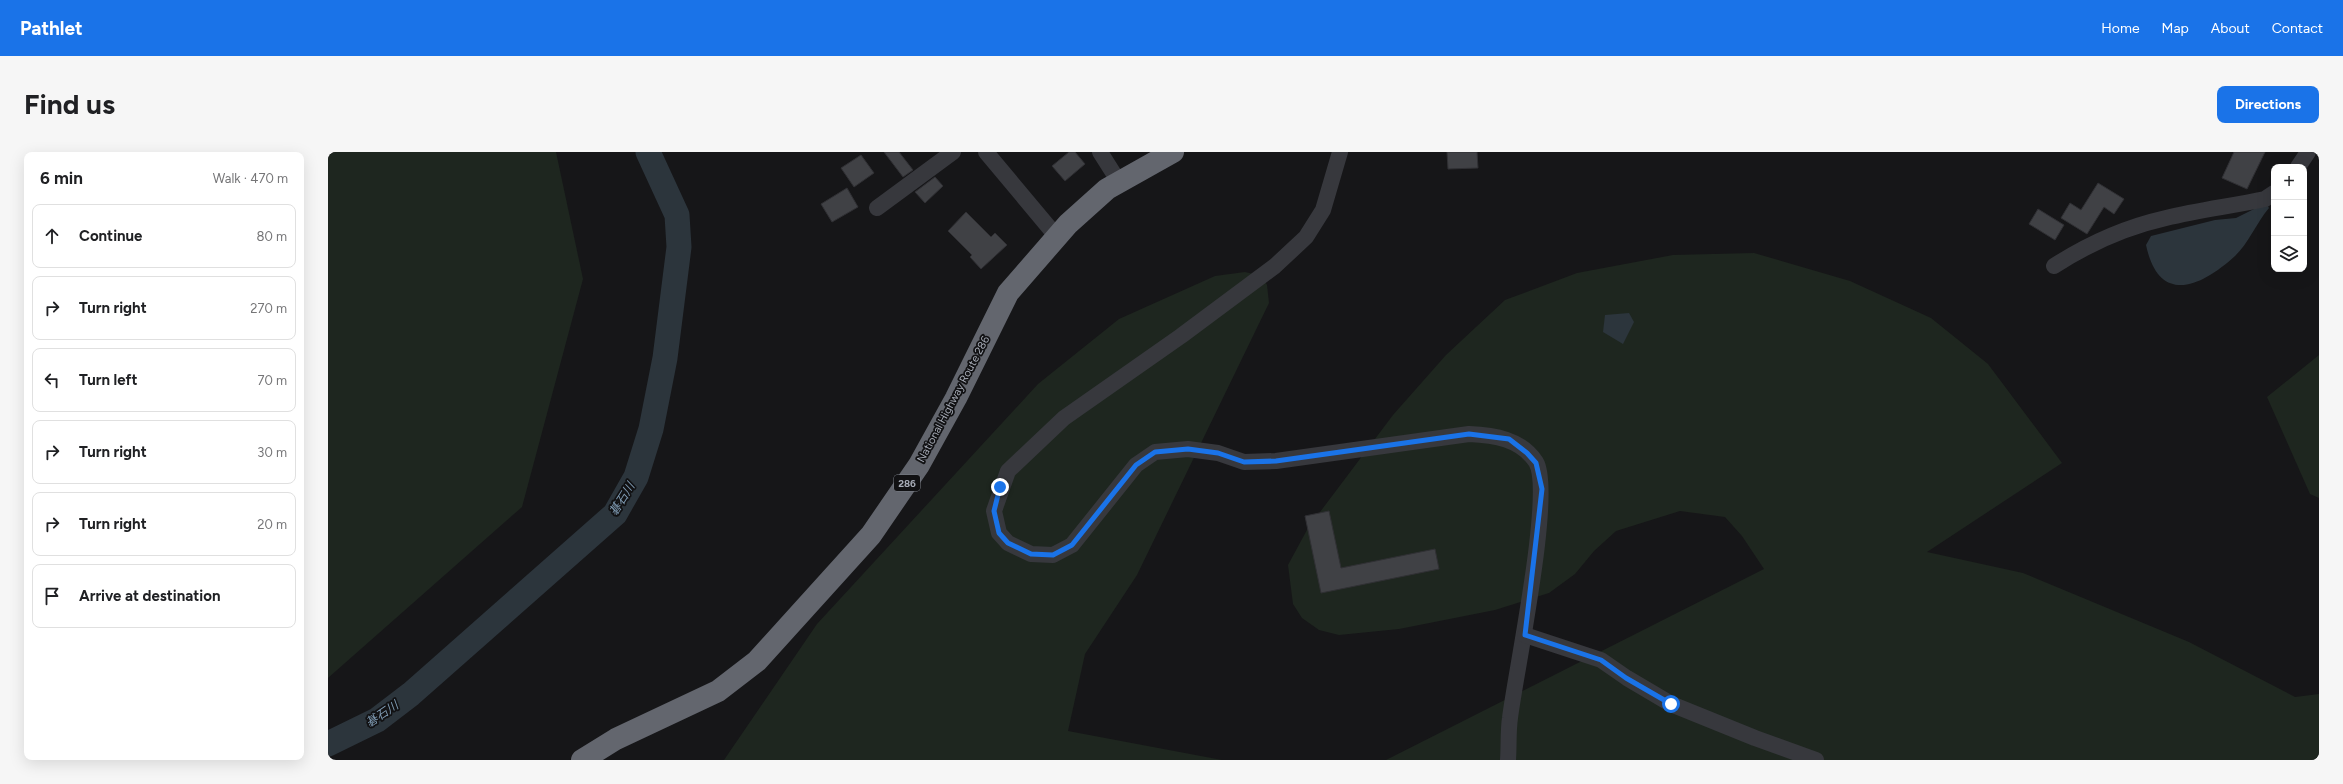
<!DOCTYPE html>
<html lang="en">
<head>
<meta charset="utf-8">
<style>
	body { margin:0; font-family:Figtree,"Noto Sans JP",sans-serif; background:#f6f6f6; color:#202124 }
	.controls { position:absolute; right:12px; top:12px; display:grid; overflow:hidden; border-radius:8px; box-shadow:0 4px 16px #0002 }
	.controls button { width:36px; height:36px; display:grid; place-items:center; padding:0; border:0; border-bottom:1px solid #e0e0e0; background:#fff; color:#202124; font:20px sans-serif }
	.stop { position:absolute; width:12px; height:12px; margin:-9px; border:3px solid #1a73e8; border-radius:50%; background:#fff }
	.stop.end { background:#1a73e8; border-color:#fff; box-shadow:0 1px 4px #0008 }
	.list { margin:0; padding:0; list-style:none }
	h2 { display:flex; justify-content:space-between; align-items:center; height:52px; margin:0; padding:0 16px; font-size:17px }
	h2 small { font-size:13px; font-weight:400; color:#757577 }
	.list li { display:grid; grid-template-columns:26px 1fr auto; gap:12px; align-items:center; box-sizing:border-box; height:64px; margin:0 8px 8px; padding:0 8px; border:1px solid #e0e0e0; border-radius:8px }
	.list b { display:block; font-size:15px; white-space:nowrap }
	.list em { font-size:13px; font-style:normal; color:#757577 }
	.icon { flex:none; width:22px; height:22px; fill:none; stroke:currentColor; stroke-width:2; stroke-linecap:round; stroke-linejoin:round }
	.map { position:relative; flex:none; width:1991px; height:608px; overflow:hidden; border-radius:8px }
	header { display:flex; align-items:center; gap:24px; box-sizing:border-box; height:56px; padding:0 20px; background:#1a73e8; color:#fff }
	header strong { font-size:19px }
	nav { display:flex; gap:22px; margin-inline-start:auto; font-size:14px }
	.intro { display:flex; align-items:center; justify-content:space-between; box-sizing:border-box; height:96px; padding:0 24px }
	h1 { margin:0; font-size:28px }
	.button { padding:10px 18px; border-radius:8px; background:#1a73e8; color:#fff; font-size:14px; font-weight:700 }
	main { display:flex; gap:24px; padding:0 24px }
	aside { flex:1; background:#fff; border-radius:8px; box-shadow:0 4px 16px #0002 }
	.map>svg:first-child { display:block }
	.green { fill:#1e261f }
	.water { fill:#2c353c }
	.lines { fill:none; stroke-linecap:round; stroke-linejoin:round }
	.river { stroke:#2c353c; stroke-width:25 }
	.building { fill:#404145; stroke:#303034 }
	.minor { stroke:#37383d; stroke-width:16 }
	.highway { stroke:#63666e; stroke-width:22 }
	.route { stroke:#1a73e8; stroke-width:5 }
	.labels { text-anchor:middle; stroke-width:3.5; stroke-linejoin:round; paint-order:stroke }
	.shield { fill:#111113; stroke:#7b7e86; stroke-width:1 }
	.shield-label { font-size:10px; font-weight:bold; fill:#a8adb8 }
	.street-label { font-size:11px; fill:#a8adb8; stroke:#111113 }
	.water-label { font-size:12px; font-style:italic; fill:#7f9bb3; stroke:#111113 }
</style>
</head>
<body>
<header>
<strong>Pathlet</strong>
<nav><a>Home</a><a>Map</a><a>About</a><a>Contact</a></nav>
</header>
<div class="intro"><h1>Find us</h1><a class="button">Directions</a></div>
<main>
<aside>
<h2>6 min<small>Walk · 470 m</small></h2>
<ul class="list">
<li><svg class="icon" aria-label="ahead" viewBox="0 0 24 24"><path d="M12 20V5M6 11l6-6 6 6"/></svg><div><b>Continue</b></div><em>80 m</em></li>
<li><svg class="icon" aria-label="right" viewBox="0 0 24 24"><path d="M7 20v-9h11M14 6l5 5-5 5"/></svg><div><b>Turn right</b></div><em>270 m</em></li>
<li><svg class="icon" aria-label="left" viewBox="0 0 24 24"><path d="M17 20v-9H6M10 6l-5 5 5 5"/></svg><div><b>Turn left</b></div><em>70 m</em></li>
<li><svg class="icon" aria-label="right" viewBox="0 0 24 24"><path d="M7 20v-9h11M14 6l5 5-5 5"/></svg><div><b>Turn right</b></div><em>30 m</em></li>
<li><svg class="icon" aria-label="right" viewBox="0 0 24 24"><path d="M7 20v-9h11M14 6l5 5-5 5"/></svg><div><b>Turn right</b></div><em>20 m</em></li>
<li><svg class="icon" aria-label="arrive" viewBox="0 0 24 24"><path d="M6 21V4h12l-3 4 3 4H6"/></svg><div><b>Arrive at destination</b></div></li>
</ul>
</aside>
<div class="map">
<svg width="1991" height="608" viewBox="0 0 1991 608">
	<rect width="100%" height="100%" fill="#161618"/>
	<g class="green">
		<polygon points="0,0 228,0 255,127 194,355 0,526"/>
		<polygon points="1426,101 1522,129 1603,166 1660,212 1734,311 1599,400 1695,421 1861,490 1967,545 1991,542 1991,608 1058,608 1436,417 1414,384 1397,365 1352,359 1288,379 1266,399 1247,422 1221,441 1167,458 1071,477 1011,483 991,478 974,466 965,452 960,413 980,376 1065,263 1118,203 1177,148 1249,121 1345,103"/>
		<polygon points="917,120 934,124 939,133 941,151 809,423 757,502 740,579 894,608 396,608 489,472 710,232 791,167 887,124"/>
		<polygon points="1991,203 1991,346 1982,342 1939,245"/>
	</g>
	<g class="water">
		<path d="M1938,51L1941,56C1929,70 1920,92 1907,104C1873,135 1831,154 1818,93L1823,84L1887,68L1908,66Z"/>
		<polygon points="1301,161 1306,170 1295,192 1275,180 1277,163"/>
	</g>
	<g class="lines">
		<polyline class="river" points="0,592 49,568 83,542 287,362 308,325 323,277 337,206 351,95 349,63 320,0"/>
	</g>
	<g class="building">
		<polygon points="556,0 571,0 585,18 575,25"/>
		<polygon points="741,0 747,0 757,12 737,29 724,14"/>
		<polygon points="1119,0 1149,0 1150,16 1120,17"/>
		<polygon points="1906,0 1937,0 1919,37 1894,26"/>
		<polygon points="533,3 546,21 526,35 513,16"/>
		<polygon points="607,25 615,34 597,51 587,40"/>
		<polygon points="1770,31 1796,47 1786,62 1776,55 1759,82 1733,66 1742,51 1753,58"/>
		<polygon points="519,36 530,55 504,70 493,52"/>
		<polygon points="1710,57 1736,73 1727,88 1701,72"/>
		<polygon points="638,60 663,85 667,81 679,93 653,117 642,105 644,103 620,79"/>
		<polygon points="1001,359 1013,416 1107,397 1111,417 993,441 977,364"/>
	</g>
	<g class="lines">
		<g class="minor">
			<polyline points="658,0 729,85"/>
			<polyline points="772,0 791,30"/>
			<path d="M1012,0L995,58L978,85L947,114L853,184L736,266L680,319L666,359L671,381L680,391L703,402L725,403L744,393L808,313L827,300L860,297L890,301L916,310L948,309L1141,282C1166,283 1193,287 1208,310C1226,340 1187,523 1182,566C1180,579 1181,594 1180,608"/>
			<polyline points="1970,15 1980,0"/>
			<polyline points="549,56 625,0"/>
			<path d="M1726,114C1760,92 1798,75 1838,66C1871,58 1904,54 1937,47L1946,41"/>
			<polyline points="1197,483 1273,508 1299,526 1343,552 1427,586 1488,608"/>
		</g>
		<polyline class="highway" points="254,608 288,587 390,539 429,509 543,383 591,313 628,246 680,141 740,72 779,37 845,0"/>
	</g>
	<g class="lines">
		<polyline class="route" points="672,335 666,359 671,381 680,391 703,402 725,403 744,393 808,313 827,300 860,297 890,301 916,310 948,309 1141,282 1181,287 1199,301 1208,311 1214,337 1197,483 1273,508 1298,526 1343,552"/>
	</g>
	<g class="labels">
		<rect class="shield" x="566" y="323" width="26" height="16" rx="3"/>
		<g class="shield-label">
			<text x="579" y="335">286</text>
		</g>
		<g class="street-label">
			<text transform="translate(625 247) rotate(-62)" y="4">National Highway Route 286</text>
		</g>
		<g class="water-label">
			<text transform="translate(294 347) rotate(-58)" y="4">碁石川</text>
			<text transform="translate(54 562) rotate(-34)" y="4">碁石川</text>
		</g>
	</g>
</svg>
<div class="controls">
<button>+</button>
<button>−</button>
<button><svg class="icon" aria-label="layers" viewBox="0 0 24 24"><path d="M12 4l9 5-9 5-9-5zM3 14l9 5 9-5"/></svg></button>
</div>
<div class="stop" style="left:1343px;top:552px"></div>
<div class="stop end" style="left:672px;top:335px"></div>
</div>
</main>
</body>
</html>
